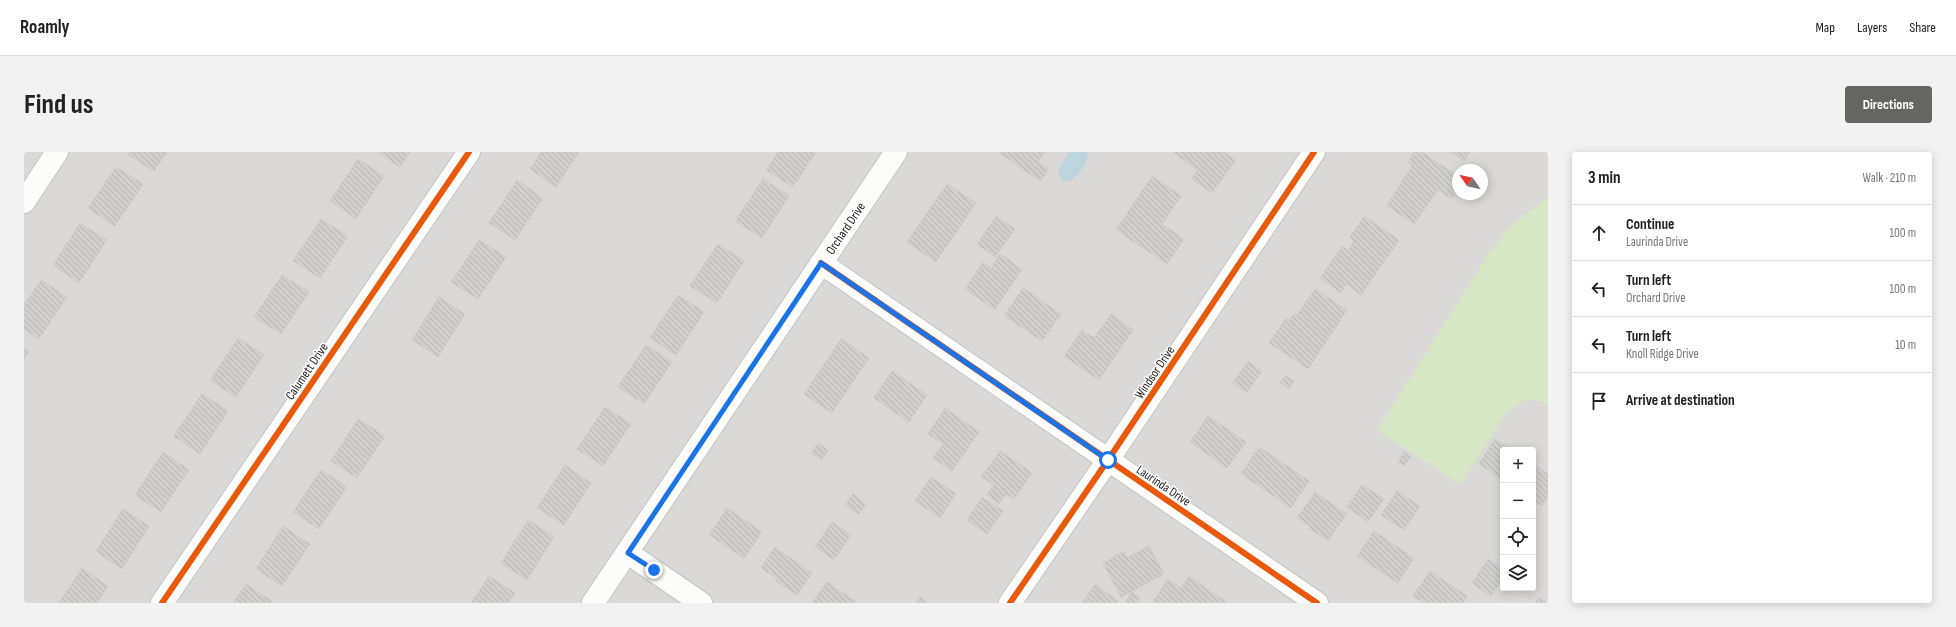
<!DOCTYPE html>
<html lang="en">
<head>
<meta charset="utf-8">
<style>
	body { margin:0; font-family:"Sofia Sans Condensed",sans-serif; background:#f2f2f2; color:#222 }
	.controls { position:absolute; right:12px; bottom:12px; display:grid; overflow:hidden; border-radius:4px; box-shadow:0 2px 10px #0003 }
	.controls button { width:36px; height:36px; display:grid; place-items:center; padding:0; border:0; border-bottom:1px solid #e0e0e0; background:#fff; color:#222; font:20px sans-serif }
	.compass { position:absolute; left:1428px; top:12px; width:36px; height:36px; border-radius:50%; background:#fff; box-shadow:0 2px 10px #0003; rotate:304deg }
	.stop { position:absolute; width:12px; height:12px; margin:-9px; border:3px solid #1a73e8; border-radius:50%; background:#fff }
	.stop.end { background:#1a73e8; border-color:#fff; box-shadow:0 1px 4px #0008 }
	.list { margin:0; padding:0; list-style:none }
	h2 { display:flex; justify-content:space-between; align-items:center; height:52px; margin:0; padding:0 16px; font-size:17px }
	h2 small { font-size:13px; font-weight:400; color:#767676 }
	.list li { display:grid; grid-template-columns:26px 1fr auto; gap:12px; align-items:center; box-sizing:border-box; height:56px; padding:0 16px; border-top:1px solid #e0e0e0 }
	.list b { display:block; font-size:15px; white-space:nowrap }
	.list p { margin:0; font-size:13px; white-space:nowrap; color:#767676 }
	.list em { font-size:13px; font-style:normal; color:#767676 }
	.icon { flex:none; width:22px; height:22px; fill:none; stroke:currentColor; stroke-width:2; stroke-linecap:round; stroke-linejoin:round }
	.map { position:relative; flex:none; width:1524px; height:451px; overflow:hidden; border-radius:4px }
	header { display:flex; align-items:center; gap:24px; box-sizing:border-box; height:56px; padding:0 20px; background:#fff; border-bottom:1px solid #e0e0e0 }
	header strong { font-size:19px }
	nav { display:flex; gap:22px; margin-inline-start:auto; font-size:14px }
	.intro { display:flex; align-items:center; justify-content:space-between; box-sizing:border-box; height:96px; padding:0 24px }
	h1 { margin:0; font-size:28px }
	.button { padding:10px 18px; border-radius:4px; background:#656563; color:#fff; font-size:14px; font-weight:700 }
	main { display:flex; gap:24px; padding:0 24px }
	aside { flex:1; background:#fff; border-radius:4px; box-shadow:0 2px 10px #0003 }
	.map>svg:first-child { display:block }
	.residential { fill:#dbd9d7; fill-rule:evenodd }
	.religious { fill:#dad9d7 }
	.grass { fill:#d6e7c6 }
	.water { fill:#bbd4dd }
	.building { fill:url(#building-back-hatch); stroke:#cfccc8 }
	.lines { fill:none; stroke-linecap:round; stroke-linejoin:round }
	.minor-casing { stroke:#c4c4c2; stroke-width:24 }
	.minor { stroke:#fcfcfb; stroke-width:22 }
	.cycleway-casing { stroke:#fff; stroke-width:8 }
	.cycleway { stroke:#e8590c; stroke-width:6 }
	.route { stroke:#1a73e8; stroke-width:5 }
	.labels { text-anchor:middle; stroke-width:3; stroke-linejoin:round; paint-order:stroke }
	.street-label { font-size:13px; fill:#1d1d1d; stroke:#fff }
</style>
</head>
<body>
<header>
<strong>Roamly</strong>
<nav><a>Map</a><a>Layers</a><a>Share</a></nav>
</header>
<div class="intro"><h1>Find us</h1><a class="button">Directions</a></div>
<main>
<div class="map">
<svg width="1524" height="451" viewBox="0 0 1524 451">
	<defs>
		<pattern id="building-back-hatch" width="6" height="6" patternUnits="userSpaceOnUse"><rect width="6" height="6" fill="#d2d0cd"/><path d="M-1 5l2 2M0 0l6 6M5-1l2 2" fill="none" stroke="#b4b2b0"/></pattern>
	</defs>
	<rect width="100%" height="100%" fill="#eceae6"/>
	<path class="residential" d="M0,0H1524V451H0ZM1434,18H1458V42H1434ZM1479,298H1509V436H1479Z"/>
	<polygon class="religious" points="1524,48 1524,394 1509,384 1509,298 1479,298 1479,365 1349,279 1462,108 1504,59"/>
	<polygon class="grass" points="1524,44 1524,254 1517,249 1500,248 1481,263 1436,332 1353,278 1466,100 1487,74"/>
	<path class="water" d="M1045,0H1063L1064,4C1062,15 1040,45 1034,19Z"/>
	<g class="building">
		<polygon points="105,0 143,0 130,19 103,2"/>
		<polygon points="353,0 386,0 376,15"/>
		<polygon points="517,0 555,0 532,35 506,17"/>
		<polygon points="754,0 792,0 769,35 742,18"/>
		<polygon points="974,0 1021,0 1014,10 1025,17 1016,29"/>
		<polygon points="1148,0 1200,0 1212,8 1188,41 1167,27 1174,18"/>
		<polygon points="1390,0 1398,0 1434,24 1434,38 1428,47 1414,38 1390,72 1363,54 1388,13 1384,10"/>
		<polygon points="1427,0 1446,0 1440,9"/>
		<polygon points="334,7 360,24 332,67 306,49"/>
		<polygon points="92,15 119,32 91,74 64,56"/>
		<polygon points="1128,24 1157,44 1138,72 1160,87 1143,112 1092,78"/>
		<polygon points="739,27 765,44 738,86 711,69"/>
		<polygon points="493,28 519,46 491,88 465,71"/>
		<polygon points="923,32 952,51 912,110 883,90"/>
		<polygon points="972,64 991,77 971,105 953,92"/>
		<polygon points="1340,64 1375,88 1337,143 1322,132 1317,141 1296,126 1318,94 1324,98 1330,89 1326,85"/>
		<polygon points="297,67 324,84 296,126 269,109"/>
		<polygon points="56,71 83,88 55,131 29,113"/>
		<polygon points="455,88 482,105 454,147 427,130"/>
		<polygon points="694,92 720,109 693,151 666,134"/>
		<polygon points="976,102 998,117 971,158 941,137 959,110 967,116"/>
		<polygon points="258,123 285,140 257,182 230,165"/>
		<polygon points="17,128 43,145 15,187 0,177 0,153"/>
		<polygon points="999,136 1037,162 1018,189 980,164"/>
		<polygon points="1291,137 1323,158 1284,217 1245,191 1262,166 1265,169 1270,161 1273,163"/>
		<polygon points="654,143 680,160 652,203 626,186"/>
		<polygon points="415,145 441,162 414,205 388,188"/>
		<polygon points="1087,162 1109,178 1075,228 1040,204 1058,178 1070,186"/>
		<polygon points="214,186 240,203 212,245 186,228"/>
		<polygon points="817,187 845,206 808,261 780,242"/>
		<polygon points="622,193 648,210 620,252 594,235"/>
		<polygon points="0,196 5,199 0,207"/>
		<polygon points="1224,209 1238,219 1223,240 1209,231"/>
		<polygon points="868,219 903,243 885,270 850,246"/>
		<polygon points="1261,223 1270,229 1265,237 1256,231"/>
		<polygon points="178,242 204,259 176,302 150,284"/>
		<polygon points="581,255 607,272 579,314 553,297"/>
		<polygon points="921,256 955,280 928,319 909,306 919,292 904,282"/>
		<polygon points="1184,264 1222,290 1203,316 1166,290"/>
		<polygon points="334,267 361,284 333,326 307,309"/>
		<polygon points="1471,287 1488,298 1479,298 1479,328 1455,312"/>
		<polygon points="794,291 804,298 798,308 787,301"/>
		<polygon points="1235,295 1285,329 1267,356 1217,322"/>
		<polygon points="976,299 1008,321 990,347 982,342 975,352 963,343 970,333 957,325"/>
		<polygon points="139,300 165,318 137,360 111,343"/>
		<polygon points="1380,300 1387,304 1380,314 1374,310"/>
		<polygon points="1509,312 1524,322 1524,345 1518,354 1509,348"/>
		<polygon points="541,313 567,331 540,373 513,356"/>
		<polygon points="297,318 323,335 295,377 269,360"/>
		<polygon points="907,325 932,342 916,366 891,349"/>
		<polygon points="1338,333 1360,347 1344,370 1323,355"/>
		<polygon points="1373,339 1396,354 1380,378 1357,363"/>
		<polygon points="1291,340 1323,362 1304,389 1285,376 1286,374 1273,366"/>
		<polygon points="829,342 842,352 835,362 821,353"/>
		<polygon points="958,345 979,359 963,382 943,368"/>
		<polygon points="703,356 738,380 720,406 685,383"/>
		<polygon points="99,357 125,374 98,417 72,399"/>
		<polygon points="504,368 530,385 503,428 477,411"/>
		<polygon points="808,370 827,383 810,408 791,395"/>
		<polygon points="259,374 286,392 258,434 232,417"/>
		<polygon points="1350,379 1390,406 1374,431 1333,404"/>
		<polygon points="1125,394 1140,422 1097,445 1079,411 1100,399 1103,406"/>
		<polygon points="751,395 788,421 773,443 752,429 754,427 737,416"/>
		<polygon points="1464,407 1479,417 1479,427 1467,444 1448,431"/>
		<polygon points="58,416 84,434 73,451 35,451"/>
		<polygon points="1406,419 1443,444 1439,451 1400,451 1389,444"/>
		<polygon points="465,424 491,441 484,451 447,451"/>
		<polygon points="1165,424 1202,450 1201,451 1128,451 1144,427 1157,436"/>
		<polygon points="803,430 834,451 788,451"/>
		<polygon points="222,432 248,449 247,451 209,451"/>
		<polygon points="1071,432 1094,449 1093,451 1058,451"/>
		<polygon points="1108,440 1116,446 1113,451 1104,451 1102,449"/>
		<polygon points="896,445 904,451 892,451"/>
		<polygon points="1515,445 1523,451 1511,451"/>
	</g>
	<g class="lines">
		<g class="minor-casing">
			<g id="minor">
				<polyline points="0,50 33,0"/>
				<polyline points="797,111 1293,451"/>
				<polyline points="604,401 677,451"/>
				<polyline points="138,451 445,0"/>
				<polyline points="569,451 872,0"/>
				<polyline points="986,451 1084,308 1290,0"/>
			</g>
		</g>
		<use href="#minor" class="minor"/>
		<g class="cycleway-casing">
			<g id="cycleway">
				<polyline points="797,111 1293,451"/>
				<polyline points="138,451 445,0"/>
				<polyline points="986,451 1084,308 1290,0"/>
			</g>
		</g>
		<use href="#cycleway" class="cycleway"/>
	</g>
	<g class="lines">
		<polyline class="route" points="630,418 604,401 797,111 1084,308"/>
	</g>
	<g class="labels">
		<g class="street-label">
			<text transform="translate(821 76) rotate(-56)" y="5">Orchard Drive</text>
			<text transform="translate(282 219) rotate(-56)" y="5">Calumett Drive</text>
			<text transform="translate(1130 220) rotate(-56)" y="5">Windsor Drive</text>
			<text transform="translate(1140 333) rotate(34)" y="5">Laurinda Drive</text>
		</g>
	</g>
</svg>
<div class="controls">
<button>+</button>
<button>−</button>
<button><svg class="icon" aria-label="locate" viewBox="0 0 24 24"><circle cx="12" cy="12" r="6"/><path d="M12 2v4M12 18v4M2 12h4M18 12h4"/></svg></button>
<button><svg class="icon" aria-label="layers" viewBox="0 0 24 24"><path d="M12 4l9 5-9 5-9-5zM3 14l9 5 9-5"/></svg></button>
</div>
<svg class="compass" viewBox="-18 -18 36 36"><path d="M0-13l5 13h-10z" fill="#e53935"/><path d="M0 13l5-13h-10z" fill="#767676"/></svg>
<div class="stop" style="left:1084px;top:308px"></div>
<div class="stop end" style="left:630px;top:418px"></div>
</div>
<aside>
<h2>3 min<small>Walk · 210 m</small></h2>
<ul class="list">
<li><svg class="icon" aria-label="ahead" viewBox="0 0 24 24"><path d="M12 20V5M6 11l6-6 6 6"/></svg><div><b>Continue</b><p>Laurinda Drive</p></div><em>100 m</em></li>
<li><svg class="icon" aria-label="left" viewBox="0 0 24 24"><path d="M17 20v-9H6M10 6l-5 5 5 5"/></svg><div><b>Turn left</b><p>Orchard Drive</p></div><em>100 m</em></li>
<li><svg class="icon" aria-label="left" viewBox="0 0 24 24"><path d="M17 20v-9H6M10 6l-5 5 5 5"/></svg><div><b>Turn left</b><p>Knoll Ridge Drive</p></div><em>10 m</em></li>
<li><svg class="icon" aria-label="arrive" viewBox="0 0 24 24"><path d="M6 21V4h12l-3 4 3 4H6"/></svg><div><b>Arrive at destination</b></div></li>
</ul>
</aside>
</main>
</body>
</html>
